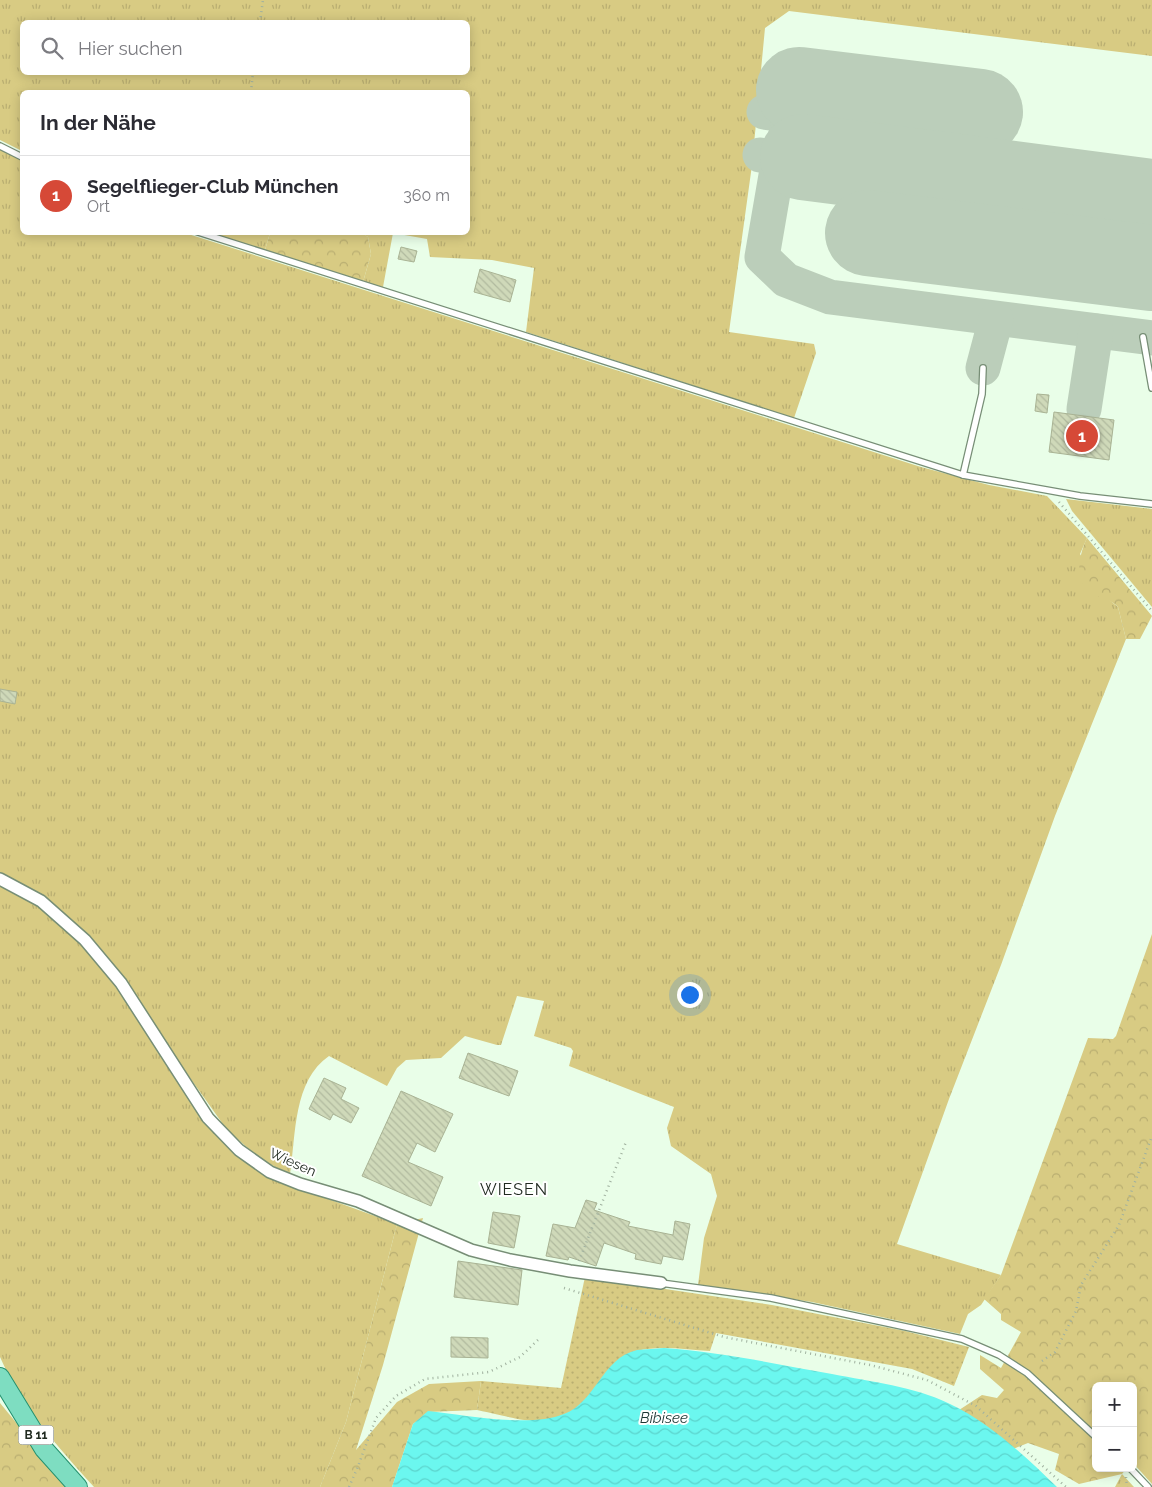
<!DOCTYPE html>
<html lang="de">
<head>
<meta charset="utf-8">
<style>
	body { margin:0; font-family:Raleway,sans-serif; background:#f7f7f7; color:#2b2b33 }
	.controls { position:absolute; right:15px; bottom:15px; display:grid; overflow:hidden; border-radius:8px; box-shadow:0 2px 12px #0003 }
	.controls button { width:45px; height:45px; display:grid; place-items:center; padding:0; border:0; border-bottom:1px solid #e1e1e2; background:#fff; color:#2b2b33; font:25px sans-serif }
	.you { position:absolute; left:689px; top:994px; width:18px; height:18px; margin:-12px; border:4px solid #fff; border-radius:50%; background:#1a73e8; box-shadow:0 0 0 8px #1a73e833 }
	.badge { display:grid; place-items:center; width:32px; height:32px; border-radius:50%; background:#d64937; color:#fff; font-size:16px; font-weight:700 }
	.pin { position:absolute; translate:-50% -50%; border:2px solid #fff; box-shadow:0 1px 5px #0006 }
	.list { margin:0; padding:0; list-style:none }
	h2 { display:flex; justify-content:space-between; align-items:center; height:65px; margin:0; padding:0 20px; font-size:21px }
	h2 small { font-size:16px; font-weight:400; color:#7c7c81 }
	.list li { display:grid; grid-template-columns:32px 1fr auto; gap:15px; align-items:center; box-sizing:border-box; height:80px; padding:0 20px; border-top:1px solid #e1e1e2 }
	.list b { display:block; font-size:19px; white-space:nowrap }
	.list p { margin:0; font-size:16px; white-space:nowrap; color:#7c7c81 }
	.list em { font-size:16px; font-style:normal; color:#7c7c81 }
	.icon { flex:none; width:28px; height:28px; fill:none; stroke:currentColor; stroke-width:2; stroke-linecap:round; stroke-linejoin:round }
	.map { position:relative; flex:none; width:1152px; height:1487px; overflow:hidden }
	.search { position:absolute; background:#fff; box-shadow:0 2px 12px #0003; left:20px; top:20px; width:450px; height:55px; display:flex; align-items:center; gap:12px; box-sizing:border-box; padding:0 18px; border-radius:8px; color:#7c7c81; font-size:19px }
	.panel { position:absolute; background:#fff; box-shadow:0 2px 12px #0003; left:20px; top:90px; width:450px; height:145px; border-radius:8px }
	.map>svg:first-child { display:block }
	.grass { fill:url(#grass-tufts); fill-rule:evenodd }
	.forest { fill:url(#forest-crowns) }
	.garden { fill:url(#garden-dots) }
	.water { fill:url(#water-waves) }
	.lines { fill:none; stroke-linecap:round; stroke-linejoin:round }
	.taxiway { stroke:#bbceba; stroke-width:35 }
	.runway { stroke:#bbceba; stroke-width:86 }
	.building { fill:url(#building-back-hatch); stroke:#a9b394 }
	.lane-casing { stroke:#778e76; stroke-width:8 }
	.street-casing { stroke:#778e76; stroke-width:14 }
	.primary-casing { stroke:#25906e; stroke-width:20 }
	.path { stroke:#a0b19f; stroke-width:2.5; stroke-dasharray:1 4; stroke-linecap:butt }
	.lane { stroke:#fff; stroke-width:5.5 }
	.street { stroke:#fff; stroke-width:11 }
	.primary { stroke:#7eddc1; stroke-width:18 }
	.labels { text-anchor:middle; stroke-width:4; stroke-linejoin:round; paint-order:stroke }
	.shield { fill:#fff; stroke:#636a63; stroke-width:1 }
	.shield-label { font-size:12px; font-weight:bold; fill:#202a20 }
	.street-label { font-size:14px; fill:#202a20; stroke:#fff }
	.water-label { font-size:15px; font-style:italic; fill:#1e3634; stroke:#fff }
	.quarter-label { font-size:16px; letter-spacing:1px; fill:#202a20; stroke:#fff }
</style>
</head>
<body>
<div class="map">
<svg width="1152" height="1487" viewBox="0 0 1152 1487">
	<defs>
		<pattern id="grass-tufts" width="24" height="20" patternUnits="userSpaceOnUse" patternTransform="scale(1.25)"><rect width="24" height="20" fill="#d8cb83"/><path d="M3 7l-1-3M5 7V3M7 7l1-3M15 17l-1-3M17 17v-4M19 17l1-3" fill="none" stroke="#b9ae71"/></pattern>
		<pattern id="forest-crowns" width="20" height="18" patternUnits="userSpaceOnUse" patternTransform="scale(1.25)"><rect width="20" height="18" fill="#d8cb83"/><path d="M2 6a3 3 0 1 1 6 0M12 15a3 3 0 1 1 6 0" fill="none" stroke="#b9ae71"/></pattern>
		<pattern id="garden-dots" width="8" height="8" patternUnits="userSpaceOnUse" patternTransform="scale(1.25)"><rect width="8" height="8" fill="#d8cb83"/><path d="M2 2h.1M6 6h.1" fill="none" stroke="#b9ae71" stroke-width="1.8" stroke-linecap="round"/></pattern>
		<pattern id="water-waves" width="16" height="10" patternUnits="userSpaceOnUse" patternTransform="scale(1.25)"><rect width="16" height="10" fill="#6bf7ef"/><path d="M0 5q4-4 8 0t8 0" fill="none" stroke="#5cd4cd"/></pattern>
		<pattern id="building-back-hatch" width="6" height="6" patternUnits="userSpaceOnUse" patternTransform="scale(1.25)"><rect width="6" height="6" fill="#cfd9b9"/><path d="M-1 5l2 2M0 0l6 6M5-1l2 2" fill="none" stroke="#b1ba9f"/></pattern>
	</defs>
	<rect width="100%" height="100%" fill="#e9fee8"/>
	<g class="grass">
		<path d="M0,0H1152V56L789,11L765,28L752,165L729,332L814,344L816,353L794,418L526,332L534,268L492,260L430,257L427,239L393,233L383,287L363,282L371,254L368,237L360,233L468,232V92H22V151L0,140ZM22,22H468V72H22Z"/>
		<path d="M0,149L22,160V232L185,233L921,467L989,485L1047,496L1087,538L1080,554L1108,599L1118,607L1126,639L1055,816L1001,965L949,1099L897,1244L1001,1275L981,1305L968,1314L960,1334L812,1302L698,1285L704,1238L717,1196L711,1174L671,1146L667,1128L674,1107L569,1066L573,1051L571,1048L534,1036L544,1001L517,996L501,1045H497L465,1036L441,1058L406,1060L397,1068L387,1086L329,1056C293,1081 296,1134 290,1174C264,1163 245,1147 225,1127L93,942L0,875Z"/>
		<polygon points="210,233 270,233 265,250"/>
		<polygon points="1066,499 1152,509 1152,607 1072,511"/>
		<path d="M0,883L44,909L79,939L117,986L206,1119L298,1188L397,1224L346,1422L320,1487H94C58,1447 22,1407 0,1357Z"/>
		<polygon points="1122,1474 1134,1487 1115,1487"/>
	</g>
	<g class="forest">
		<polygon points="360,232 368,237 371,254 363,282 265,250 270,233"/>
		<path d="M1087,538L1152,616L1140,639H1126L1118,607C1110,598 1096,598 1087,590C1074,577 1080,552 1087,538Z"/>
		<polygon points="1152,934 1152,1484 1133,1463 1133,1386 1096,1386 1096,1468 1127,1468 1122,1474 1079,1484 1055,1470 1059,1454 1028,1443 1008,1451 956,1412 982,1395 997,1398 1004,1390 980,1369 980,1355 1001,1368 1021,1332 1001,1320 1001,1314 984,1299 1001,1275 1088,1038 1113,1039 1116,1036"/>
		<polygon points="423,1218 383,1365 356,1450 397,1402 429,1384 481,1381 477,1410 428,1412 413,1424 392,1487 320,1487 346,1422 397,1224"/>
		<polygon points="0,1403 69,1487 0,1487"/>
	</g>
	<path class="garden" d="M585,1277L772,1305L905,1331L969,1347L954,1386L912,1369L716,1333L710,1351C687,1350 660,1345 637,1351C609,1357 602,1386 584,1403C574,1412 555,1419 542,1421C528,1423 493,1413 477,1410L481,1381L561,1388Z"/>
	<path class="water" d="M664,1348C721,1352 776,1364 832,1374C872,1382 913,1386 950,1404C990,1423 1025,1456 1057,1487H392L413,1424L428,1411C466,1415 530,1428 564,1414C596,1402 602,1358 637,1350C646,1349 656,1349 664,1348Z"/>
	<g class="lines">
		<g class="taxiway">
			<polyline points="764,112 792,116"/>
			<polyline points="760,155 779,158 799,90"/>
			<polyline points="803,157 779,158 762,257 786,280 830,297 1152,338"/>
			<polyline points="983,368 996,319"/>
			<polyline points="1084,409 1096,331"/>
		</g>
		<g class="runway">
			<polyline points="799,90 980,112"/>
			<polyline points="803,157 1152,202"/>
			<polyline points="868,233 1152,268"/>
		</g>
	</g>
	<g class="building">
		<polygon points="401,247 417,251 414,262 398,259"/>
		<polygon points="480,269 516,280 510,302 474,292"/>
		<polygon points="1037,394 1049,395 1047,413 1035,411"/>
		<polygon points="1054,412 1114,420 1109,460 1049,452"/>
		<polygon points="0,689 17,692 15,704 0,701"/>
		<polygon points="468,1053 518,1071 509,1096 459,1078"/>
		<polygon points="324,1078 346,1088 341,1099 359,1108 351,1123 333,1114 330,1120 309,1109"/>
		<polygon points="401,1091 453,1114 435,1152 417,1143 408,1162 443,1177 431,1206 362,1176"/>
		<polygon points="586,1200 597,1203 594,1210 630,1222 628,1226 673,1235 675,1221 690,1224 683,1260 663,1256 661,1264 635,1259 636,1254 604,1243 596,1266 569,1257 568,1260 546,1256 553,1224 575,1228"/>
		<polygon points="493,1212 520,1216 514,1248 488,1243"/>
		<polygon points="458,1261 522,1270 518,1305 454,1297"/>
		<polygon points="451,1337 488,1338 488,1358 451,1357"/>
	</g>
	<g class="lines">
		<g class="lane-casing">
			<g id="lane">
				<polyline points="0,146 22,157"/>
				<polyline points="198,232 963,475 1080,496 1152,504"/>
				<polyline points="1143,337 1152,388"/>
				<polyline points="963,475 982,394 983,368"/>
				<polyline points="661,1283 771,1298 962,1339 999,1355 1027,1373 1096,1437"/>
				<polyline points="1130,1468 1148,1487"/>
			</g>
		</g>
		<g class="street-casing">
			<polyline id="street" points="0,879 41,901 85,940 121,983 208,1118 239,1150 270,1172 300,1184 358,1201 471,1250 510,1260 570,1271 661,1283"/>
		</g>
		<g class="primary-casing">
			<polyline id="primary" points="0,1377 44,1449 78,1487"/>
		</g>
		<g class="path">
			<polyline points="260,22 263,0"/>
			<polyline points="251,92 253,72"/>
			<polyline points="1059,502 1152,611"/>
			<polyline points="579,1261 626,1142"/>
			<polyline points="564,1288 724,1337 870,1365 927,1380 976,1406 1066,1487"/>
			<polyline points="1042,1361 1055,1352 1076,1311 1081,1285 1119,1225 1152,1136"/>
			<polyline points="1126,1477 1127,1487"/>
			<polyline points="349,1487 357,1469 376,1418 396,1396 425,1379 489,1372 520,1357 539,1339"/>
		</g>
		<use href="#lane" class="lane"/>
		<use href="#street" class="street"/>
		<use href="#primary" class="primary"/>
	</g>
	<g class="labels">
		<rect class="shield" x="18.5" y="1425.5" width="35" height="19" rx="4"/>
		<g class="shield-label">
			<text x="36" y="1439">B 11</text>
		</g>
		<g class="street-label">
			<text transform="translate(293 1162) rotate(24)" y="5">Wiesen</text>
		</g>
		<g class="water-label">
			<text x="664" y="1423">Bibisee</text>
		</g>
		<g class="quarter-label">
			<text x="514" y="1195">WIESEN</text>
		</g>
	</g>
</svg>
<div class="controls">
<button>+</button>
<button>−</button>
</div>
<div class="you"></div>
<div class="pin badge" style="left:1082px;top:436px">1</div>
<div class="search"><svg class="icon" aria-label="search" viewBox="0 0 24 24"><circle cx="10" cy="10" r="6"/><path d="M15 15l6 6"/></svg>Hier suchen</div>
<section class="panel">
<h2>In der Nähe<small></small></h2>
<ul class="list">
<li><span class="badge">1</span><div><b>Segelflieger-Club München</b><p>Ort</p></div><em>360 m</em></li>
</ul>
</section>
</div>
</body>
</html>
